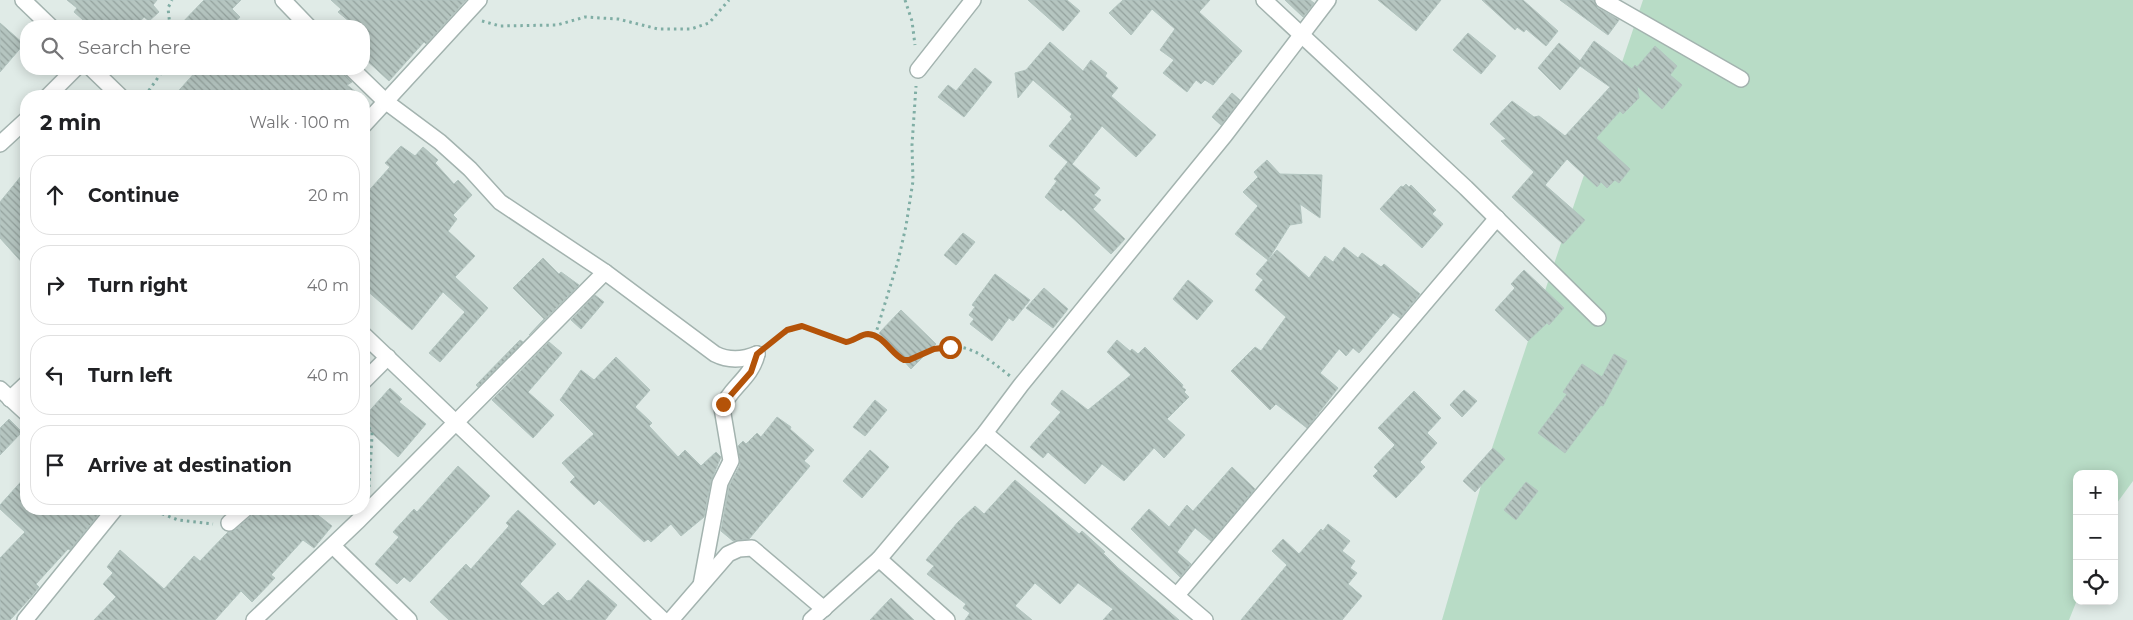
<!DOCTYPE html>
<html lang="en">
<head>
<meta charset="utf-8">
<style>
	body { margin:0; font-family:Montserrat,sans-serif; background:#f2f2f2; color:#202124 }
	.controls { position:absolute; right:15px; bottom:15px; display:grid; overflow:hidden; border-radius:10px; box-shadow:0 2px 12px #0003 }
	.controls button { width:45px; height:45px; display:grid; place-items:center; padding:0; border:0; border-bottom:1px solid #e0e0e0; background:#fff; color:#202124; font:25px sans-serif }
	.stop { position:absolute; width:15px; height:15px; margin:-11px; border:4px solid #b45309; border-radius:50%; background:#fff }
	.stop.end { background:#b45309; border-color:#fff; box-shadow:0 1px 5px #0008 }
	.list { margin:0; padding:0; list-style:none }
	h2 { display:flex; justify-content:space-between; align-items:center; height:65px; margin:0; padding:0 20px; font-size:21px }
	h2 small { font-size:16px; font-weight:400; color:#757577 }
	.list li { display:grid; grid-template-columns:32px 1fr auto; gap:15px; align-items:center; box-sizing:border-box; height:80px; margin:0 10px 10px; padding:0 10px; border:1px solid #e0e0e0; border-radius:20px }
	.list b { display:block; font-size:19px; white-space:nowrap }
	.list em { font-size:16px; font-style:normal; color:#757577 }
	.icon { flex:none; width:28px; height:28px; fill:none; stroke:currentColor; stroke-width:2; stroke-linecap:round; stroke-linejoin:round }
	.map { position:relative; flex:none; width:2133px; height:620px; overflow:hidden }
	.search { position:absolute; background:#fff; box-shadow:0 2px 12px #0003; left:20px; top:20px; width:350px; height:55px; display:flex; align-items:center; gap:12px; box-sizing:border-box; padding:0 18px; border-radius:20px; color:#757577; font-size:19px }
	.panel { position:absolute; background:#fff; box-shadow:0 2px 12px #0003; left:20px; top:90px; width:350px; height:425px; border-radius:20px }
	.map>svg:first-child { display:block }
	.green { fill:#b8dcc6 }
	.building { fill:url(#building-back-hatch); stroke:#b2c4bf }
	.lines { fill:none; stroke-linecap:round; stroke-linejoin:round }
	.minor-casing { stroke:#a3b3af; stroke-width:18 }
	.path { stroke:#80aea5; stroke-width:3; stroke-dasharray:2.5 4; stroke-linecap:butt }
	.minor { stroke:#fff; stroke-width:15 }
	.route { stroke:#b45309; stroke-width:6 }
</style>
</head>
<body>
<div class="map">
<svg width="2133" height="620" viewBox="0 0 2133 620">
	<defs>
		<pattern id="building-back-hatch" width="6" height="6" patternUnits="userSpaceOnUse" patternTransform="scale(1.25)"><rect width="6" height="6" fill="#b5c5c0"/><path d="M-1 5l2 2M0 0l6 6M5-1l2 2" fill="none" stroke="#93a19d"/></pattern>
	</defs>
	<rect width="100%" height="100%" fill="#e0ebe7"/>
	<polygon class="green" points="1643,0 2133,0 2133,481 2114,507 2114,474 2077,474 2077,600 2069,620 1442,620 1491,451"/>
	<g class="building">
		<polygon points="67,0 157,0 153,5 159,12 149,21 144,17 136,26 90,26 74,12 77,8"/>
		<polygon points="204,0 241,0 232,9 240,17 232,26 179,26"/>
		<polygon points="331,0 466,0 426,44 424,42 389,81 364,58 364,26 355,26 338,12 341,9"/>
		<polygon points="1028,0 1067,0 1080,11 1063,31"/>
		<polygon points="1123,0 1210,0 1199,12 1242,51 1213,85 1205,80 1201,84 1196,80 1187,92 1163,73 1174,60 1160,50 1175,29 1152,9 1131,35 1109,13"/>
		<polygon points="1285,0 1310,0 1314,3 1303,17"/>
		<polygon points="1378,0 1441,0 1416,31"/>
		<polygon points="1482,0 1523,0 1558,31 1546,46 1526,29 1524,32 1517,27 1515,30"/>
		<polygon points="1560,0 1594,0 1598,8 1619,20 1608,35"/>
		<polygon points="0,23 24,44 0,72"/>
		<polygon points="1468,33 1496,56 1481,74 1453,50"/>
		<polygon points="1594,41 1632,69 1635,65 1637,67 1655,46 1677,66 1670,75 1682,85 1662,109 1637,86 1639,98 1623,114 1620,111 1596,138 1630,169 1619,183 1615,180 1607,188 1601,182 1597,187 1567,159 1545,185 1585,220 1563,244 1512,197 1534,172 1501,141 1506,139 1490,124 1512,101 1534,117 1539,116 1565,136 1610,87 1580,66 1560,90 1538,68 1559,43 1580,61"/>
		<polygon points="1050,42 1083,71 1091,60 1107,73 1105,76 1118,88 1111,96 1156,135 1136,157 1102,126 1072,164 1100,188 1094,195 1101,200 1093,209 1125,239 1111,254 1063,209 1061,211 1045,197 1057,181 1054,179 1068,162 1049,146 1072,119 1070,117 1072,114 1033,80 1018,98 1015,73 1026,70"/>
		<polygon points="975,68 992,82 964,117 938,97 948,85 956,91"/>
		<polygon points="198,69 343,69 345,75 352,82 347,85 361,96 174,96"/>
		<polygon points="1232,93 1240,100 1221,125 1212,117"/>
		<polygon points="401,146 415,156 423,147 438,160 435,163 454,184 458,180 472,195 453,215 457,219 448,231 475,256 455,277 488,308 440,362 429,353 465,312 443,292 412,330 364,288 364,196 390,167 385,163"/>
		<polygon points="1267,160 1280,174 1322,175 1320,218 1300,204 1302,223 1290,225 1268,260 1235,234 1258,206 1243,192 1258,177 1254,172"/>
		<polygon points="26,170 26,267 0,238 0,202"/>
		<polygon points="1406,184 1409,187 1411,185 1436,210 1432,214 1443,224 1422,248 1380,209 1401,186 1403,187"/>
		<polygon points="963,233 975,242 956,265 944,255"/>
		<polygon points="1344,247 1358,258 1362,253 1381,267 1384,264 1420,294 1400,318 1393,313 1359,353 1353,348 1346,356 1339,349 1320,373 1338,388 1307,428 1276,404 1270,410 1231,371 1255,347 1261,351 1286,317 1255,290 1263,280 1256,274 1277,250 1309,278 1325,256 1333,262"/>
		<polygon points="543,258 559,274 561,272 579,285 529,335 544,319 513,288"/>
		<polygon points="1524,270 1564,308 1549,325 1547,323 1528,341 1495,310 1515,288 1511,284"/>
		<polygon points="995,274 1030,300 1013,321 1009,318 992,341 970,324 974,319 969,315 975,307 972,305"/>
		<polygon points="1188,280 1213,301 1197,320 1173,299"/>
		<polygon points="1044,288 1068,309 1053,328 1026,308"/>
		<polygon points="595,295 604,302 581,329 571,320"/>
		<polygon points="901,310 936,344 911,369 879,333"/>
		<polygon points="520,340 523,342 478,387 476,385"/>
		<polygon points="1117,340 1130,351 1132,349 1138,354 1145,347 1183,385 1182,387 1186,390 1184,392 1189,397 1167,419 1185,435 1164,458 1154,448 1124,481 1102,464 1085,484 1048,452 1043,458 1030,447 1061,412 1051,404 1062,390 1088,410 1131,375 1107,352"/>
		<polygon points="549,342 562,353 528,392 554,415 533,438 492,400"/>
		<polygon points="1614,354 1627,361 1603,406 1601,405 1565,453 1538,433 1567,394 1563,392 1582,364 1602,377"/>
		<polygon points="616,357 650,390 635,407 652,423 649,426 678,457 685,450 701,466 716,452 721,457 711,481 704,517 681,536 671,524 651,542 648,539 644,542 599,500 594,505 570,482 575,477 562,463 594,434 560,400 581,370 594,380"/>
		<polygon points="390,388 402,399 399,402 426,424 398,457 364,426 364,417"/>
		<polygon points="1464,390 1477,401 1462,417 1450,405"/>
		<polygon points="1414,391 1441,418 1427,433 1437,443 1420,462 1425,467 1396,498 1373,476 1378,471 1374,467 1395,445 1378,428"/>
		<polygon points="875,400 887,410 865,436 853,427"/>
		<polygon points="777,417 791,427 790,429 814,450 804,461 810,466 749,539 733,541 721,531 729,486 740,465 738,446 743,441 746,444 757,433 761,437"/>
		<polygon points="9,419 22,432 0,455 0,428"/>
		<polygon points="1493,448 1505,459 1475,492 1463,481"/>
		<polygon points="870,450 889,467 862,498 843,481"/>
		<polygon points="458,466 490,496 410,582 404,577 397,584 375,564 399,537 393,532 414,509 417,512"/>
		<polygon points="1232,467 1255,489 1211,541 1195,528 1177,552 1191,564 1180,577 1131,529 1149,509 1169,527 1187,505 1193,511"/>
		<polygon points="26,476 26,509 103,509 70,550 68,549 36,584 39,587 31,597 10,620 0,620 0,558 25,532 0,509 0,505"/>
		<polygon points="1015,480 1079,534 1082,531 1105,552 1103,553 1118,568 1179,620 1103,620 1113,609 1078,583 1060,604 1035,583 1015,606 1032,620 965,620 970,613 963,608 966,604 927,574 934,566 926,560 958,522 975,506 984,514"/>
		<polygon points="1526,482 1538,491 1516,520 1504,510"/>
		<polygon points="254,509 310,509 332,526 314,548 303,540 271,575 275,578 252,602 241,591 215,620 94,620 116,597 103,584 113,573 107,567 120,550 164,589 194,556 200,561 228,532 235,530 251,516"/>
		<polygon points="518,510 556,544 520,584 543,606 558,592 567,601 571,600 588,580 617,605 605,620 449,620 430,602 466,564 471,569 509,526 506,523"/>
		<polygon points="1328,524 1350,541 1342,551 1355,561 1350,568 1357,573 1348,584 1362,596 1342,620 1241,620 1287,565 1272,551 1283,539 1299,554 1321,529 1323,531"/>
		<polygon points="891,598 914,620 870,620"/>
	</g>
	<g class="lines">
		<g class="minor-casing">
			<g id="minor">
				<polyline points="23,0 50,26"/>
				<polyline points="283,0 308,26"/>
				<polyline points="1264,0 1466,188 1598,318"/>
				<polyline points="1603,0 1741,79"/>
				<polyline points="92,69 120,96"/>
				<path d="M352,69L385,101L440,142L470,169L500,202L605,272L715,354C729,361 743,360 757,354"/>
				<polyline points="918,70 973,0"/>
				<polyline points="48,96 75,69"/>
				<polyline points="364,125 479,0"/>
				<polyline points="0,144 26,120"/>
				<polyline points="364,335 663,620"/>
				<polyline points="364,381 388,357"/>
				<polyline points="0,389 26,413"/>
				<polyline points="10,399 26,384"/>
				<polyline points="985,433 1205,620"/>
				<polyline points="229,523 245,509"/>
				<polyline points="333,546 409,620"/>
				<polyline points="879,559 947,620"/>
				<path d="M701,585L720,483L731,461L722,408C730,387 751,379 757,354"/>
				<polyline points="1177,595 1497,218"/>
				<polyline points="25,620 115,509"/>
				<polyline points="254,620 359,520 605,272"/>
				<polyline points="671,620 728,554 739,549 752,548 824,609"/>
				<polyline points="811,620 879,559 985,433 1021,385 1225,135 1328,0"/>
			</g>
		</g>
		<g class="path">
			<polyline points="905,0 912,21 915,45"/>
			<polyline points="482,21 500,26 557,25 585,17 618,19 658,29 691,29 709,23 729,0"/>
			<polyline points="170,26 168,8 172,0"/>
			<polyline points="145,96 164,69"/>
			<polyline points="875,336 898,261 906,226 913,181 912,145 916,86"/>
			<path d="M769,345C807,314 806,333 846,342L853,341L865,335L875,336L904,360C915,360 923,353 933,349C965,339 986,357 1010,376"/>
			<polyline points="364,423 372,431 372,436 369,487"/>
			<polyline points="150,509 178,520 213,524"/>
		</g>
		<use href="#minor" class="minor"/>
	</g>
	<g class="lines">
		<path class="route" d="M723,404L751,372L757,354L787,330L802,326L846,342C854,341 861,334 868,334C884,335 891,354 904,360H909L934,349L950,347"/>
	</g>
</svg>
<div class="controls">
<button>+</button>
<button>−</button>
<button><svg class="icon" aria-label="locate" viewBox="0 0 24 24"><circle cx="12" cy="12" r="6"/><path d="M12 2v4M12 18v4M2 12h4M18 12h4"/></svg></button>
</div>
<div class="stop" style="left:950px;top:347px"></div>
<div class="stop end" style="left:723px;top:404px"></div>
<div class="search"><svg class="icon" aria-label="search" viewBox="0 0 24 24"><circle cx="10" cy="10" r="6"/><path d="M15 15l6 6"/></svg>Search here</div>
<section class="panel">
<h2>2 min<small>Walk · 100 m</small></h2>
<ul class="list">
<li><svg class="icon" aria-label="ahead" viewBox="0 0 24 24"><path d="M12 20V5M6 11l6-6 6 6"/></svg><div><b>Continue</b></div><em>20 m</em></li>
<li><svg class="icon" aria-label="right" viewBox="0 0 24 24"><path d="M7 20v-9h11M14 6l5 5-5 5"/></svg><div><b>Turn right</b></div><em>40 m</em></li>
<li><svg class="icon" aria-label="left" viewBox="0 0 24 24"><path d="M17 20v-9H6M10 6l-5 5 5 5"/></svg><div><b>Turn left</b></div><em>40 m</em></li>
<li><svg class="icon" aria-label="arrive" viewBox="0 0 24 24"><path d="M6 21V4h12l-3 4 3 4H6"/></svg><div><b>Arrive at destination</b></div></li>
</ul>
</section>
</div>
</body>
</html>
